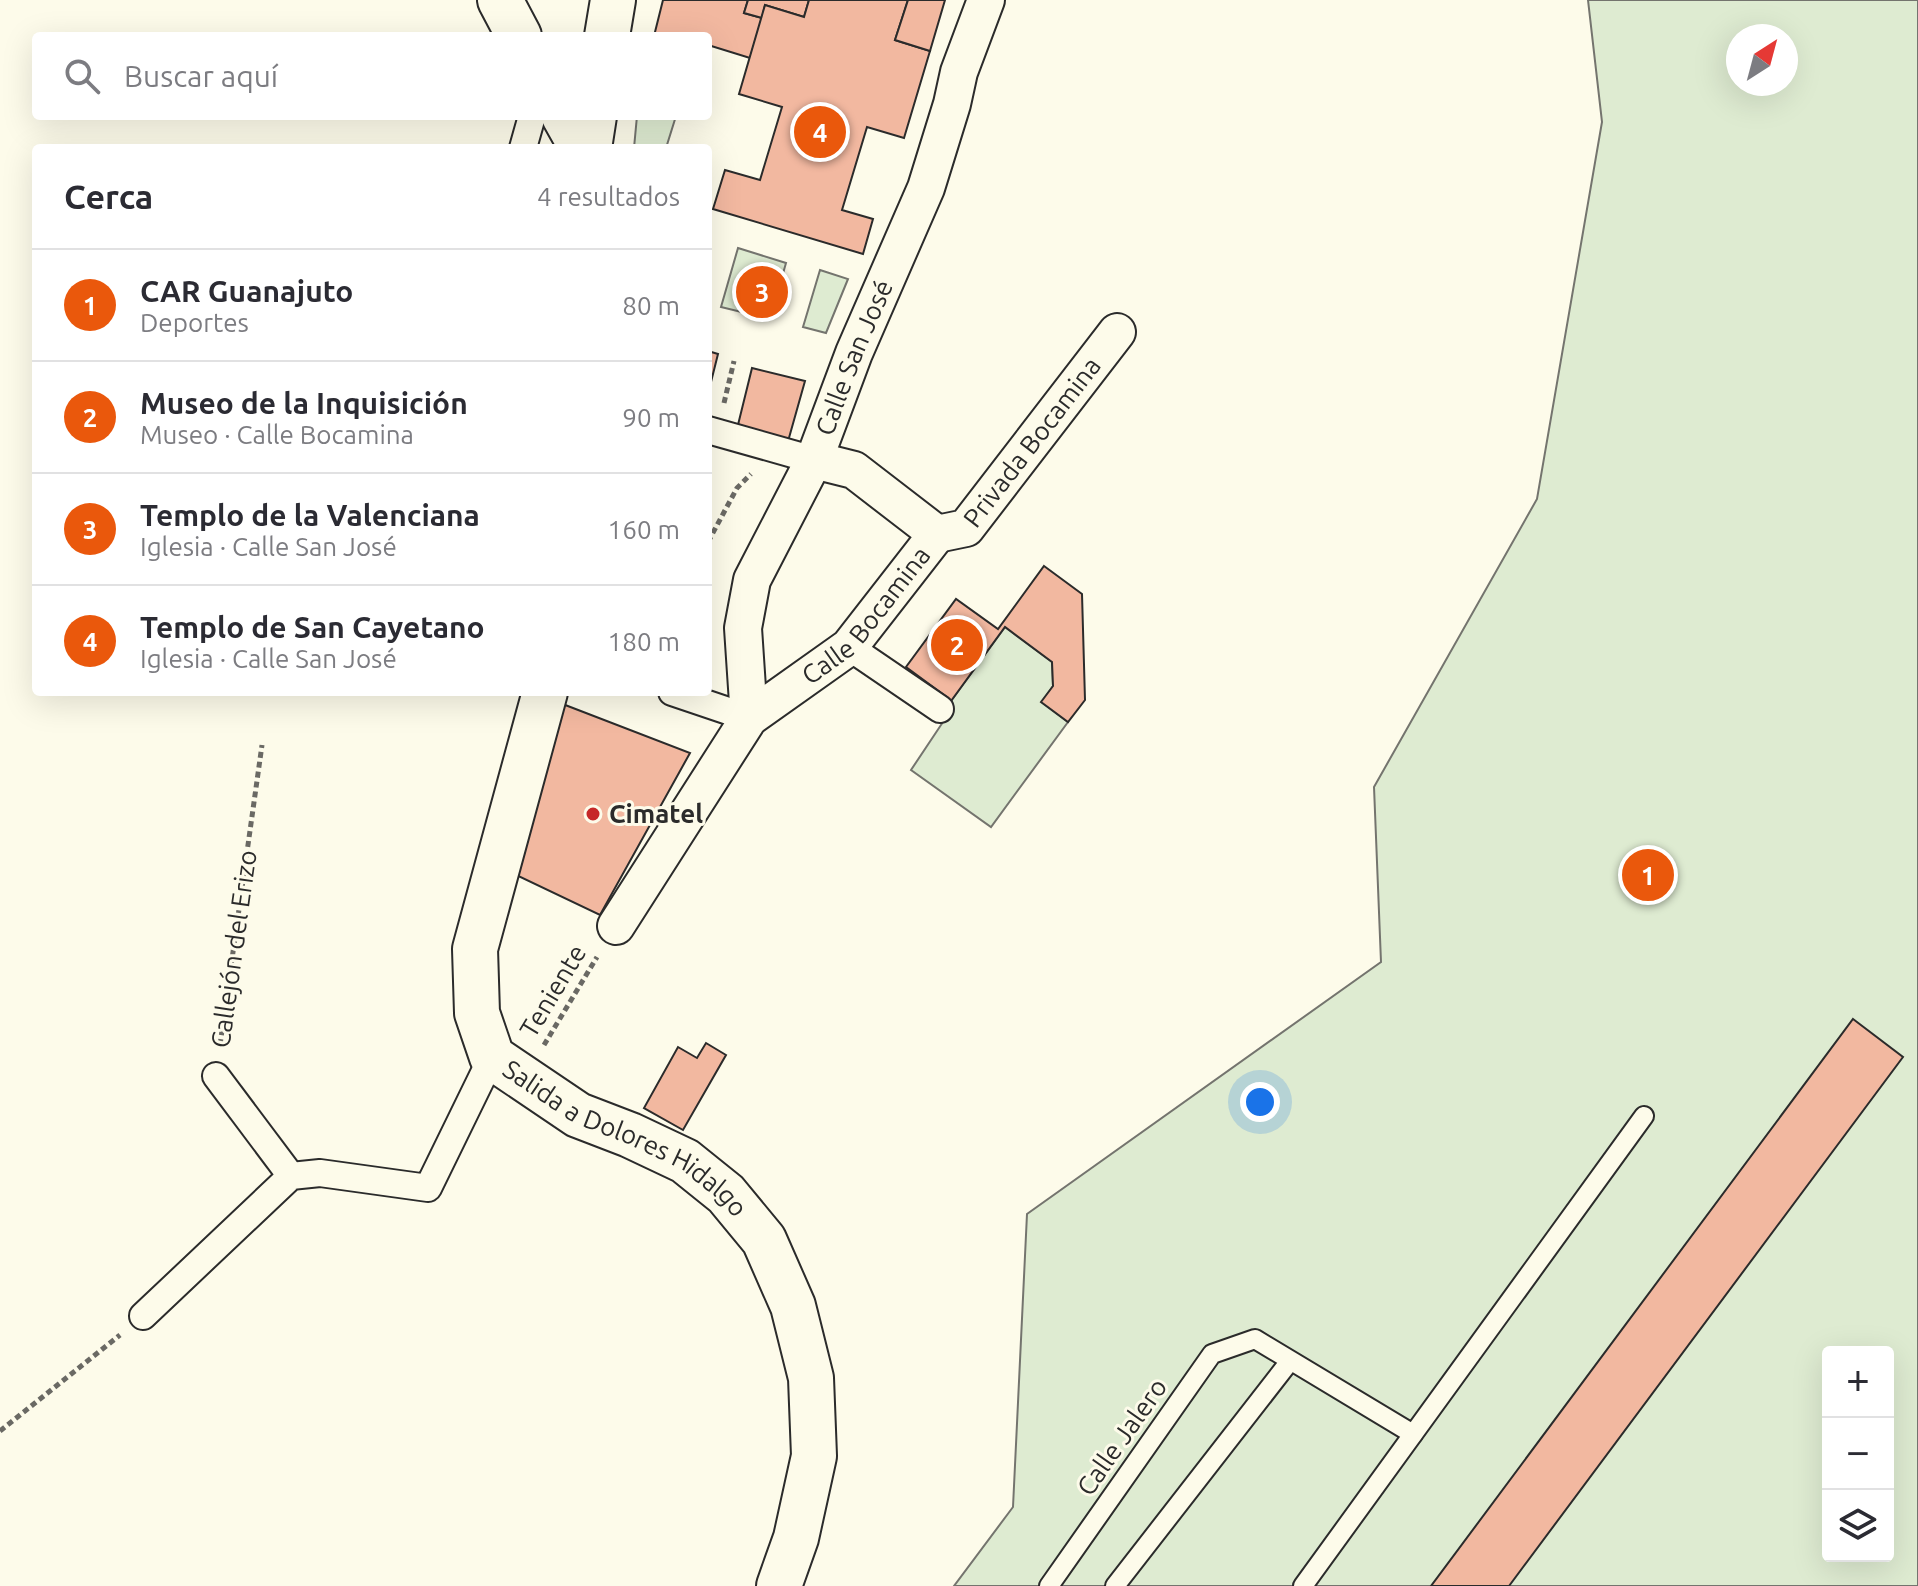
<!DOCTYPE html>
<html lang="es">
<head>
<meta charset="utf-8">
<style>
	body { margin:0; font-family:Ubuntu,sans-serif; background:#f7f7f7; color:#2b2b33 }
	.controls { position:absolute; right:24px; bottom:24px; display:grid; overflow:hidden; border-radius:8px; box-shadow:0 8px 32px #0002 }
	.controls button { width:72px; height:72px; display:grid; place-items:center; padding:0; border:0; border-bottom:2px solid #e1e1e2; background:#fff; color:#2b2b33; font:40px sans-serif }
	.compass { position:absolute; left:1726px; top:24px; width:72px; height:72px; border-radius:50%; background:#fff; box-shadow:0 8px 32px #0002; rotate:36deg }
	.you { position:absolute; left:1260px; top:1102px; width:28px; height:28px; margin:-20px; border:6px solid #fff; border-radius:50%; background:#1a73e8; box-shadow:0 0 0 12px #1a73e833 }
	.badge { display:grid; place-items:center; width:52px; height:52px; border-radius:50%; background:#ea580c; color:#fff; font-size:26px; font-weight:700 }
	.pin { position:absolute; translate:-50% -50%; border:4px solid #fff; box-shadow:0 2px 8px #0006 }
	.list { margin:0; padding:0; list-style:none }
	h2 { display:flex; justify-content:space-between; align-items:center; height:104px; margin:0; padding:0 32px; font-size:34px }
	h2 small { font-size:26px; font-weight:400; color:#7c7c81 }
	.list li { display:grid; grid-template-columns:52px 1fr auto; gap:24px; align-items:center; box-sizing:border-box; height:112px; padding:0 32px; border-top:2px solid #e1e1e2 }
	.list b { display:block; font-size:30px; white-space:nowrap }
	.list p { margin:0; font-size:26px; white-space:nowrap; color:#7c7c81 }
	.list em { font-size:26px; font-style:normal; color:#7c7c81 }
	.icon { flex:none; width:44px; height:44px; fill:none; stroke:currentColor; stroke-width:2; stroke-linecap:round; stroke-linejoin:round }
	.map { position:relative; flex:none; width:1918px; height:1586px; overflow:hidden }
	.search { position:absolute; background:#fff; box-shadow:0 8px 32px #0002; left:32px; top:32px; width:680px; height:88px; display:flex; align-items:center; gap:20px; box-sizing:border-box; padding:0 28px; border-radius:8px; color:#7c7c81; font-size:30px }
	.panel { position:absolute; background:#fff; box-shadow:0 8px 32px #0002; left:32px; top:144px; width:680px; height:552px; border-radius:8px }
	.map>svg:first-child { display:block }
	.green { fill:#deebd1; stroke:#74746e; stroke-width:2; fill-rule:evenodd }
	.building { fill:#f2b8a0; stroke:#2b2b2b; stroke-width:2 }
	.lines { fill:none; stroke-linecap:round; stroke-linejoin:round }
	.service-casing { stroke:#2b2b2b; stroke-width:22 }
	.pedestrian-casing { stroke:#2b2b2b; stroke-width:30 }
	.minor-casing { stroke:#2b2b2b; stroke-width:40 }
	.tertiary-casing { stroke:#2b2b2b; stroke-width:48 }
	.primary-casing { stroke:#2b2b2b; stroke-width:48 }
	.path { stroke:#6a6964; stroke-width:5; stroke-dasharray:6 4; stroke-linecap:butt }
	.service { stroke:#fdfbea; stroke-width:18 }
	.pedestrian { stroke:#fdfbea; stroke-width:26 }
	.minor { stroke:#fdfbea; stroke-width:36 }
	.tertiary { stroke:#fdfbea; stroke-width:44 }
	.primary { stroke:#fdfbea; stroke-width:44 }
	.poi-dot { fill:#c62828; stroke:#fdfbea; stroke-width:3 }
	.labels { text-anchor:middle; stroke-width:6; stroke-linejoin:round; paint-order:stroke }
	.street-label { font-size:26px; fill:#2b2b2b; stroke:#fdfbea }
	.poi-label { font-size:26px; font-weight:bold; fill:#2b2b2b; stroke:#fdfbea; text-anchor:start }
</style>
</head>
<body>
<div class="map">
<svg width="1918" height="1586" viewBox="0 0 1918 1586">
	<rect width="100%" height="100%" fill="#fdfbea"/>
	<g class="green">
		<path d="M1588,0H1918V1586H954L1013,1507L1027,1214L1381,962L1374,787L1537,499L1602,122ZM1738,36H1786V84H1738ZM1828,1352H1888V1556H1828Z"/>
		<polygon points="637,116 676,116 666,148 634,148"/>
		<polygon points="738,248 786,263 770,319 721,307"/>
		<polygon points="820,270 848,279 826,333 803,327"/>
		<polygon points="1005,627 1052,662 1053,686 1042,702 1068,722 991,827 911,770 947,716 943,712"/>
	</g>
	<g class="building">
		<polygon points="663,0 748,0 744,13 762,18 750,58 708,45 708,36 654,36"/>
		<polygon points="748,0 809,0 804,17 765,5 762,18 744,13"/>
		<polygon points="809,0 908,0 895,40 930,51 904,138 867,127 842,210 873,219 863,254 713,209 725,170 760,180 782,107 739,94 765,5 804,17"/>
		<polygon points="908,0 945,0 930,51 895,40"/>
		<polygon points="708,351 718,354 708,394"/>
		<polygon points="752,368 805,381 785,452 735,437"/>
		<polygon points="1044,566 1082,594 1085,700 1068,722 1041,702 1053,686 1052,662 1005,627 943,712 940,709 948,698 906,667 956,599 998,629"/>
		<polygon points="560,703 690,753 600,915 514,874"/>
		<polygon points="1853,1019 1903,1057 1509,1586 1431,1586"/>
		<polygon points="706,1043 726,1055 683,1130 644,1108 678,1047 697,1058"/>
	</g>
	<g class="lines">
		<g class="service-casing">
			<g id="service">
				<polyline points="1049,1586 1212,1354 1255,1339 1413,1434"/>
				<polyline points="1115,1586 1290,1361"/>
				<polyline points="1303,1586 1644,1116"/>
			</g>
		</g>
		<g class="pedestrian-casing">
			<g id="pedestrian">
				<polyline points="523,148 532,116"/>
				<polyline points="708,430 814,460"/>
				<polyline points="849,647 940,709"/>
				<polyline points="672,692 749,718"/>
				<polyline points="216,1076 291,1176"/>
				<polyline points="143,1316 291,1176 320,1173 428,1188 492,1057"/>
			</g>
		</g>
		<g class="minor-casing">
			<g id="minor">
				<polyline points="814,460 854,470 937,534"/>
				<path id="s1" d="M937,534L966,528L1117,332"/>
				<path id="s2" d="M749,718L743,628L752,580L814,460L854,353L926,188L952,104L959,72L986,0"/>
				<path id="s3" d="M616,926L749,718L849,647L937,534"/>
			</g>
		</g>
		<g class="tertiary-casing">
			<g id="tertiary">
				<polyline points="500,0 519,36"/>
				<polyline points="564,116 582,148"/>
			</g>
		</g>
		<g class="primary-casing">
			<g id="primary">
				<polyline points="607,36 613,0"/>
				<polyline points="589,148 594,116"/>
				<path id="s4" d="M545,692L475,949L477,1013L492,1057L578,1115L630,1135L685,1161L726,1194L764,1240L793,1306L811,1378L814,1456L796,1538L779,1586"/>
			</g>
		</g>
		<g class="path">
			<polyline points="724,403 734,361"/>
			<polyline points="708,542 737,488 751,474"/>
			<polyline points="220,1045 262,745"/>
			<polyline points="544,1045 597,957"/>
			<polyline points="0,1431 120,1335"/>
		</g>
		<use href="#service" class="service"/>
		<use href="#pedestrian" class="pedestrian"/>
		<use href="#minor" class="minor"/>
		<use href="#tertiary" class="tertiary"/>
		<use href="#primary" class="primary"/>
	</g>
	<circle class="poi-dot" cx="593" cy="814" r="8"/>
	<g class="labels">
		<g class="street-label">
			<text dy="9" stroke="none"><textPath href="#s2" startOffset="384">Calle San José</textPath></text>
			<text dy="9" stroke="none"><textPath href="#s1" startOffset="138">Privada Bocamina</textPath></text>
			<text dy="9" stroke="none"><textPath href="#s3" startOffset="404">Calle Bocamina</textPath></text>
			<text transform="translate(234 949) rotate(-82)" y="9">Callejón del Erizo</text>
			<text transform="translate(553 991) rotate(-59)" y="9">Teniente</text>
			<text dy="9" stroke="none"><textPath href="#s4" startOffset="534">Salida a Dolores Hidalgo</textPath></text>
			<text transform="translate(1122 1437) rotate(-55)" y="9">Calle Jalero</text>
		</g>
		<g class="poi-label">
			<text x="609" y="823">Cimatel</text>
		</g>
	</g>
</svg>
<div class="controls">
<button>+</button>
<button>−</button>
<button><svg class="icon" aria-label="layers" viewBox="0 0 24 24"><path d="M12 4l9 5-9 5-9-5zM3 14l9 5 9-5"/></svg></button>
</div>
<svg class="compass" viewBox="-18 -18 36 36"><path d="M0-13l5 13h-10z" fill="#e53935"/><path d="M0 13l5-13h-10z" fill="#7c7c81"/></svg>
<div class="you"></div>
<div class="pin badge" style="left:1648px;top:875px">1</div>
<div class="pin badge" style="left:957px;top:645px">2</div>
<div class="pin badge" style="left:762px;top:292px">3</div>
<div class="pin badge" style="left:820px;top:132px">4</div>
<div class="search"><svg class="icon" aria-label="search" viewBox="0 0 24 24"><circle cx="10" cy="10" r="6"/><path d="M15 15l6 6"/></svg>Buscar aquí</div>
<section class="panel">
<h2>Cerca<small>4 resultados</small></h2>
<ul class="list">
<li><span class="badge">1</span><div><b>CAR Guanajuto</b><p>Deportes</p></div><em>80 m</em></li>
<li><span class="badge">2</span><div><b>Museo de la Inquisición</b><p>Museo · Calle Bocamina</p></div><em>90 m</em></li>
<li><span class="badge">3</span><div><b>Templo de la Valenciana</b><p>Iglesia · Calle San José</p></div><em>160 m</em></li>
<li><span class="badge">4</span><div><b>Templo de San Cayetano</b><p>Iglesia · Calle San José</p></div><em>180 m</em></li>
</ul>
</section>
</div>
</body>
</html>
